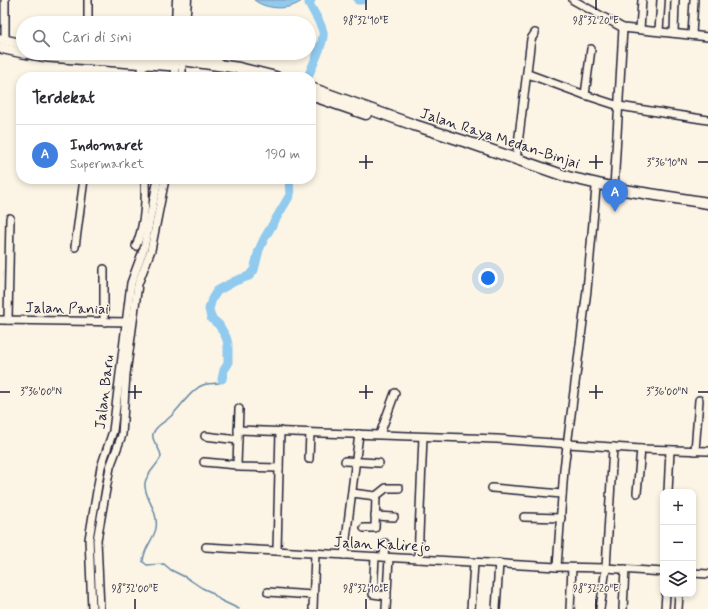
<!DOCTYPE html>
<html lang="id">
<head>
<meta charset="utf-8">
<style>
	body { margin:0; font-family:Mynerve,sans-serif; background:#f2f2f3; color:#2b2b33 }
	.controls { position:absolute; right:12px; bottom:12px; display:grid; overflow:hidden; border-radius:8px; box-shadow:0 2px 6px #0003 }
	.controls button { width:36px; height:36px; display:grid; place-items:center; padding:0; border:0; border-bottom:1px solid #e1e1e2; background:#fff; color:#2b2b33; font:20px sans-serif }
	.you { position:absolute; left:488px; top:278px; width:14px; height:14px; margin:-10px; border:3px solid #fff; border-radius:50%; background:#1a73e8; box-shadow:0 0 0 6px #1a73e833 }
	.badge { display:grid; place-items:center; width:26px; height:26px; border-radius:50%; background:#d93025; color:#fff; font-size:13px; font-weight:700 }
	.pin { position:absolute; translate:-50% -33px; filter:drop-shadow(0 1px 2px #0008) }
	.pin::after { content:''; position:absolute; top:21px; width:14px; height:12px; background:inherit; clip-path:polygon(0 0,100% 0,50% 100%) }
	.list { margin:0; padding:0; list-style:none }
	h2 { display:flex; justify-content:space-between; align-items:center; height:52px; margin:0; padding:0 16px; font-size:17px }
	h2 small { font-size:13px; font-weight:400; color:#7c7c81 }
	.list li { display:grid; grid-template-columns:26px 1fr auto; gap:12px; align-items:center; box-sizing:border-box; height:60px; padding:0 16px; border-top:1px solid #e1e1e2 }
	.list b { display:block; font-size:15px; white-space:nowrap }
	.list p { margin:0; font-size:13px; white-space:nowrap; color:#7c7c81 }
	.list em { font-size:13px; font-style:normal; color:#7c7c81 }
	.icon { flex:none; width:22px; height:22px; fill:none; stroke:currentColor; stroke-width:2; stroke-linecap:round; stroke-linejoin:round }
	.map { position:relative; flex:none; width:708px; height:609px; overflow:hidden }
	.search { position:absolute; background:#fff; box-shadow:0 2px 6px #0003; left:16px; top:16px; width:300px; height:44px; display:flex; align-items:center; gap:10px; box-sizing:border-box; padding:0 14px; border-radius:22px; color:#7c7c81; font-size:15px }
	.panel { position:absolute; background:#fff; box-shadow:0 2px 6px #0003; left:16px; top:72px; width:300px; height:112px; border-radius:16px }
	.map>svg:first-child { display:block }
	.water { fill:#90caef; stroke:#6487a7 }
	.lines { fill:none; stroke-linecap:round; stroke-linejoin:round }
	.stream { stroke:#6487a7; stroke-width:1.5 }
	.river { stroke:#90caef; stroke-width:9 }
	.minor-casing { stroke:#22223b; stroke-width:10 }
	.major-casing { stroke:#22223b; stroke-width:12 }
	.highway-casing { stroke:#22223b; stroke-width:13 }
	.minor { stroke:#fcf5e5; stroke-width:7 }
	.major { stroke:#fcf5e5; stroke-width:9 }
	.highway { stroke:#fcf5e5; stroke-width:10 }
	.ticks { fill:none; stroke:#22223b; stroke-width:1.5 }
	.labels { text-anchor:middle; stroke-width:3; stroke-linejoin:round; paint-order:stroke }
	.street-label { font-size:15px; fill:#22223b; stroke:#fcf5e5 }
	.ticks-label { font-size:10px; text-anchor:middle; fill:#22223b; stroke:#fcf5e5; stroke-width:3; stroke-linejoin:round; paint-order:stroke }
</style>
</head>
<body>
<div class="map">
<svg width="708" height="609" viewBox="0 0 708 609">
	<rect width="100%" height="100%" fill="#fcf5e5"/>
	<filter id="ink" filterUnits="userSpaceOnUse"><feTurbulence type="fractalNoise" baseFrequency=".025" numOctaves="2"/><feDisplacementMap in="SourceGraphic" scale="8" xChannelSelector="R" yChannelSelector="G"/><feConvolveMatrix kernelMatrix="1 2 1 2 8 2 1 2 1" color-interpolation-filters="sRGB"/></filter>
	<g filter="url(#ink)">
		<path class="water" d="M254,0H303C290,11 267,10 254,0Z"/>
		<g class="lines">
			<path class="stream" d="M222,379L219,383C213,384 206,383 201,386C191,390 179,409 170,417C165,422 155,426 153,434C151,442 161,448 161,457C157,466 146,474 145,483C143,497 159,510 156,528C154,540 143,548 143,562L147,565L164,564L171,570L187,578L202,588L211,592L220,600L239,609"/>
			<g class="river">
				<polyline points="358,0 362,0"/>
				<path d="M308,77C312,66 325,41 323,32C321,22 313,12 309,3L311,0"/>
				<polyline points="222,379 224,370 228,364 228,344 226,337 219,325 211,318 209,309 212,299 217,291 235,281 249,276 254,270 259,250 264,239 290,195 289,179"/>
			</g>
			<g class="minor-casing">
				<g id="minor">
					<polyline points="5,0 5,41"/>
					<polyline points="573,0 623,28 708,37"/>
					<polyline points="88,23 88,0"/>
					<polyline points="640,29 642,0"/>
					<polyline points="659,31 661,0"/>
					<polyline points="674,33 675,0"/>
					<polyline points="692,35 694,0"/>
					<polyline points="528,74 585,95 619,106 708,120"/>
					<polyline points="141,77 143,64"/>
					<polyline points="174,77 175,66"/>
					<polyline points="182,77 182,67"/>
					<polyline points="585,95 591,49"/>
					<polyline points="516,160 531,39 535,33"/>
					<polyline points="614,188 623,28"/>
					<path d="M136,246C145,225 146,202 145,179"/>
					<polyline points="75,247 84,179"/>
					<polyline points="0,320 130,322"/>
					<polyline points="8,320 10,218"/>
					<polyline points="104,322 104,269"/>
					<polyline points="238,430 497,439 641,449 708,451"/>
					<polyline points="380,434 395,393"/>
					<polyline points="205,436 238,440"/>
					<polyline points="695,451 699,400"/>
					<polyline points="309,459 310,433"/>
					<polyline points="345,461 379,463"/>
					<polyline points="204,462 237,465 239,467 279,468"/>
					<polyline points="237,465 239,409"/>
					<polyline points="492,488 562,494"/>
					<polyline points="668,492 670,450"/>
					<polyline points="352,493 376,496 386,488 399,488"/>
					<polyline points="637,493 641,449"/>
					<polyline points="375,516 394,517"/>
					<polyline points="524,517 561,518"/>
					<polyline points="364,528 375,528 376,496"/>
					<polyline points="206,547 557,567 606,568 663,572"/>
					<polyline points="277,550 280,431"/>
					<polyline points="344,555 359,434"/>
					<polyline points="375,557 373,594 387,596"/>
					<polyline points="384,557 385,543"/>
					<polyline points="418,559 423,437"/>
					<polyline points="557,567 564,469 587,290 596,188"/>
					<polyline points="693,573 708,574"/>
					<polyline points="268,592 313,595"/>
					<polyline points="92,609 89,539 101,467 113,431 131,283 144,248 158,179"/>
					<polyline points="100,609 97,540 110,467 122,435 126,374 138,284 151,250 165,179"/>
					<polyline points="313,609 315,553"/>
					<polyline points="386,609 389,558"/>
					<polyline points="471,609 474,563"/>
					<polyline points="496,609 499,563"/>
					<polyline points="570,609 572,568"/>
					<polyline points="600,609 606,568 613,447"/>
					<polyline points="623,609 625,569"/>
					<polyline points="665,609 666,594"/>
					<polyline points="678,609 679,594"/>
				</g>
			</g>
			<g class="major-casing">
				<g id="major">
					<polyline points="0,39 23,44"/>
					<polyline points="0,48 23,53"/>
					<polyline points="24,53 48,57 175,66"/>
					<polyline points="114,53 175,59"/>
				</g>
			</g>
			<g class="highway-casing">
				<g id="highway">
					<polyline points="177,23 178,0"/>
					<polyline points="184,23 186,0"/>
					<polyline points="201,53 217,62"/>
					<polyline points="143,55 150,53"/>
					<polyline points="175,59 239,68 276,77"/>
					<polyline points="311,88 414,125 473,144 568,177 624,190 708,203"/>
					<polyline points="311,95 366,114"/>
				</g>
			</g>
			<use href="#minor" class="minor"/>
			<use href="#major" class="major"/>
			<use href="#highway" class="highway"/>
		</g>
	</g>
	<path class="ticks" d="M366,0V10M596,0V10M366,155V169M596,155V169M359,162H373M589,162H603M698,162H708M135,385V399M366,385V399M596,385V399M0,392H10M128,392H142M359,392H373M589,392H603M698,392H708M135,599V609M366,599V609M596,599V609"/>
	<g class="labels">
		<g class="street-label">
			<text transform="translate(500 138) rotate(18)" y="5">Jalan Raya Medan-Binjai</text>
			<text transform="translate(67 308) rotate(1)" y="5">Jalan Paniai</text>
			<text transform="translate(104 392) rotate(-83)" y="5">Jalan Baru</text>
			<text transform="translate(382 544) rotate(3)" y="5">Jalan Kalirejo</text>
		</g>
	</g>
	<g class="ticks-label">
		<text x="366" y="24">98°32'10"E</text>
		<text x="596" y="24">98°32'20"E</text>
		<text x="667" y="166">3°36'10"N</text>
		<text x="41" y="395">3°36'00"N</text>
		<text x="667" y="395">3°36'00"N</text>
		<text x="135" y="592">98°32'00"E</text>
		<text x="366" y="592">98°32'10"E</text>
		<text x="596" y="592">98°32'20"E</text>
	</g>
</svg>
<div class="controls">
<button>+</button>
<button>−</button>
<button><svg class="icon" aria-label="layers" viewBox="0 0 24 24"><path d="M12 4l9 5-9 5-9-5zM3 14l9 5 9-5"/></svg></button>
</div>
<div class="you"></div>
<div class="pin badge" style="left:615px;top:212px;background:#3f7fe0">A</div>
<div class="search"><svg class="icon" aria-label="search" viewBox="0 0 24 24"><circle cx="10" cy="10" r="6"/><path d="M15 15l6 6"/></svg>Cari di sini</div>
<section class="panel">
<h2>Terdekat<small></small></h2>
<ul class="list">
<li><span class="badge" style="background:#3f7fe0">A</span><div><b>Indomaret</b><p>Supermarket</p></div><em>190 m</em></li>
</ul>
</section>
</div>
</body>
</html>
